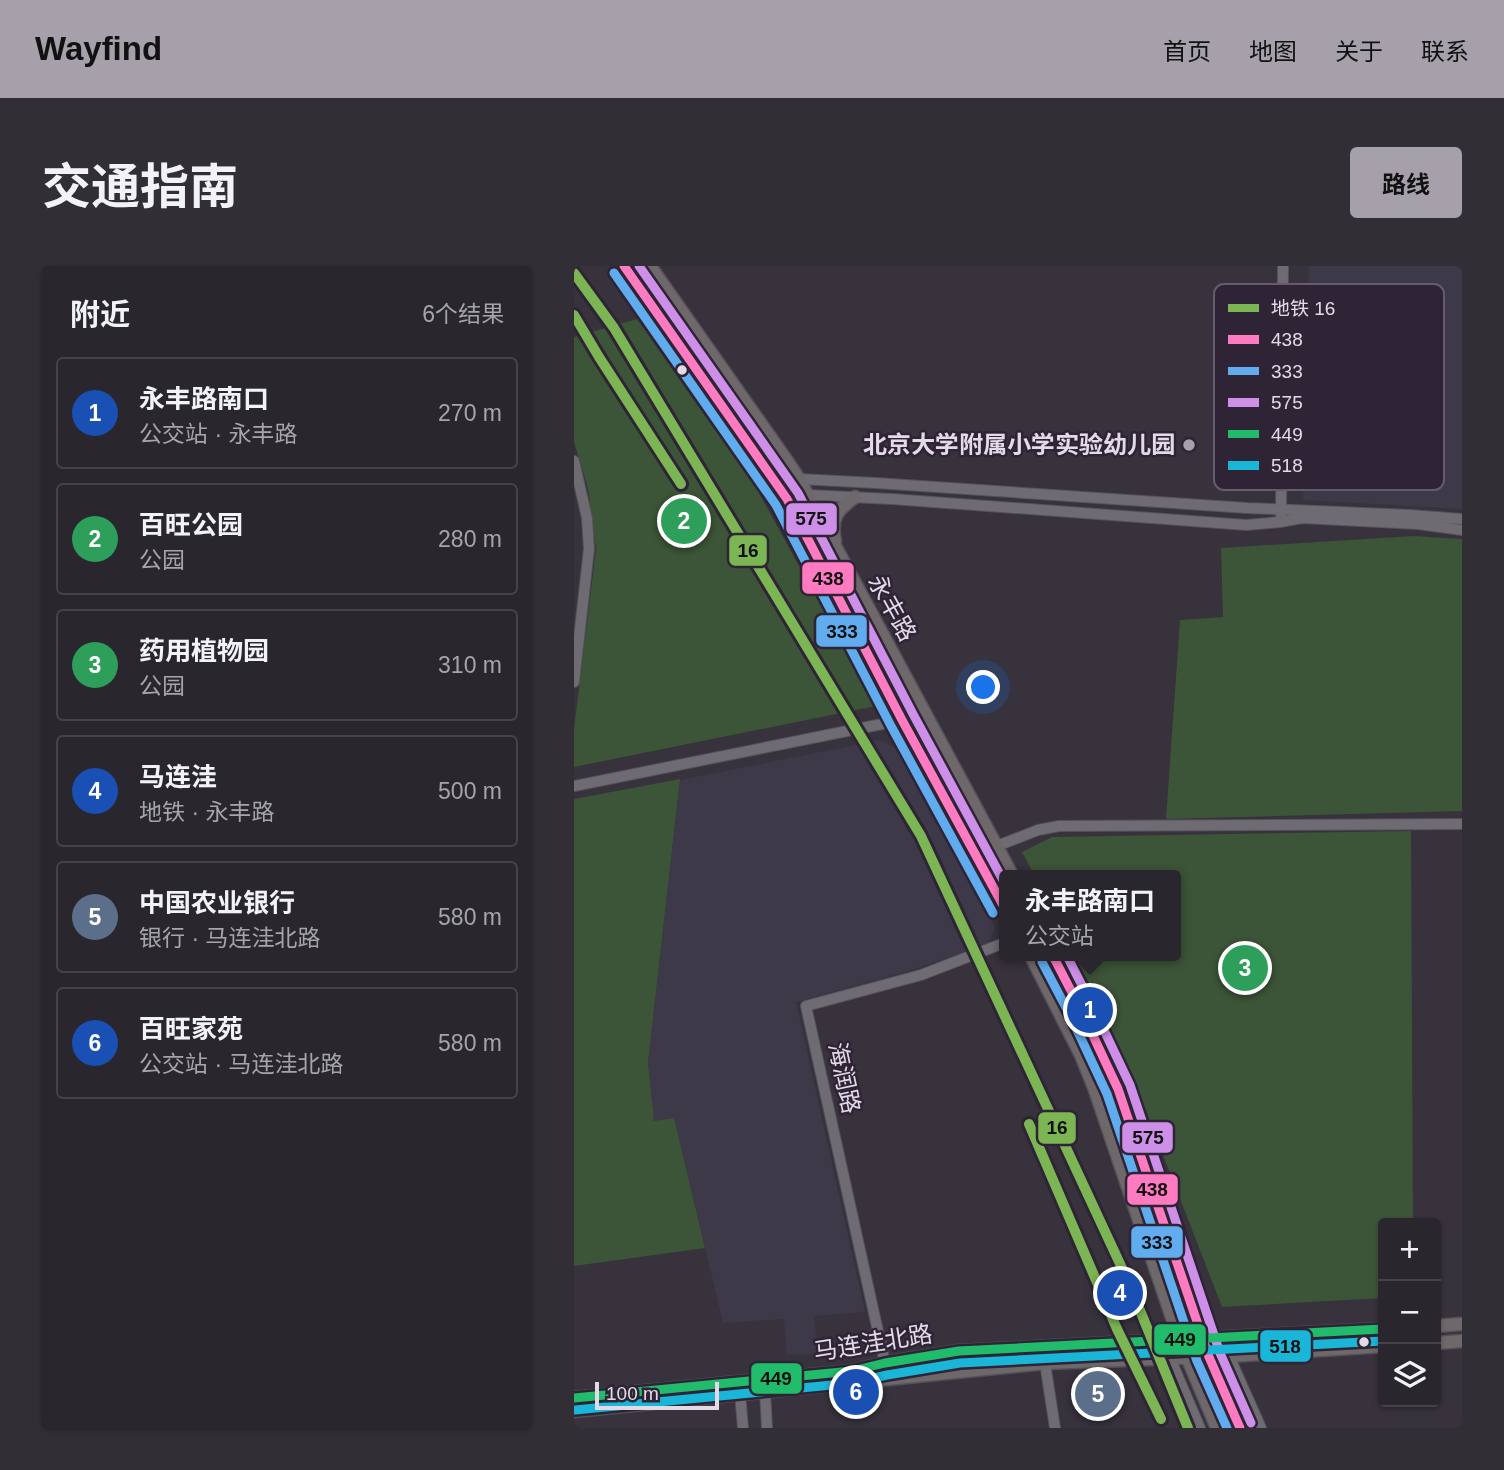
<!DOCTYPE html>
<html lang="zh">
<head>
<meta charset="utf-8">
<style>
	body { margin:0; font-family:Helvetica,"Noto Sans SC",sans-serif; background:#312e35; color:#f1f3f6 }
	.controls { position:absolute; right:21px; bottom:21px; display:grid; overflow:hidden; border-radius:7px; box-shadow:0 2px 5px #0004 }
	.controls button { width:63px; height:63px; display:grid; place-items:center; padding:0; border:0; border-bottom:2px solid #454349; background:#29262d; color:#f1f3f6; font:35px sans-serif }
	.scale { position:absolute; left:21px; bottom:18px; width:124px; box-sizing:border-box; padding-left:7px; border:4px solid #e2dbe7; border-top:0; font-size:19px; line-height:24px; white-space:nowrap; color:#e2dbe7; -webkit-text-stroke:5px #2e2436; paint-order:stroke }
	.you { position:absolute; left:410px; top:422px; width:24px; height:24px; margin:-18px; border:5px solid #fff; border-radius:50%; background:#1a73e8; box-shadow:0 0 0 10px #1a73e833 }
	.badge { display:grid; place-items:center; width:46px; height:46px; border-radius:50%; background:#a6a0ab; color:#fff; font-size:23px; font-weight:700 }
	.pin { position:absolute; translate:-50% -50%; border:4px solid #fff; box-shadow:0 2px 7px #0006 }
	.popup { position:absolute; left:425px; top:604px; width:182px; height:91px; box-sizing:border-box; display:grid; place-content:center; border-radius:7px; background:#29262d; filter:drop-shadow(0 2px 5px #0005); font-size:23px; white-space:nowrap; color:#a5a5aa }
	.popup b { font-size:26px; color:#f1f3f6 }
	.popup::after { content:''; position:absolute; left:50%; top:100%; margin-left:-14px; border:14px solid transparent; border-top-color:#29262d }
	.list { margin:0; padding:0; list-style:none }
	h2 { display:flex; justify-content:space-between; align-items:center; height:91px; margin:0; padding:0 28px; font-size:30px }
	h2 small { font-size:23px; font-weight:400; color:#a5a5aa }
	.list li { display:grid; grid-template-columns:46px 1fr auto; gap:21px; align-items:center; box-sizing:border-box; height:112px; margin:0 14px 14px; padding:0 14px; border:2px solid #454349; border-radius:7px }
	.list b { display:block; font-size:26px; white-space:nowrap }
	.list p { margin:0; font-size:23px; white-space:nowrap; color:#a5a5aa }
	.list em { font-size:23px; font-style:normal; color:#a5a5aa }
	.icon { flex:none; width:38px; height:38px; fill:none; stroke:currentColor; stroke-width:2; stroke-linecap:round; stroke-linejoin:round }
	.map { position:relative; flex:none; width:888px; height:1162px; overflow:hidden; border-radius:7px }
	header { display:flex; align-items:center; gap:42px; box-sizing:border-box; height:98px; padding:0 35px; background:#a6a0ab; color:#111 }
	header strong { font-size:33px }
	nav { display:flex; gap:38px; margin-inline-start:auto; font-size:24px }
	.intro { display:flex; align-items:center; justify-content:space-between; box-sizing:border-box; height:168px; padding:0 42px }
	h1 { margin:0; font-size:49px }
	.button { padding:18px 32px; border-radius:7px; background:#a6a0ab; color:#111; font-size:24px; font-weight:700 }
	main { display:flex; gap:42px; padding:0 42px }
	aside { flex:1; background:#29262d; border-radius:7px; box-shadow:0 2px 5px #0004 }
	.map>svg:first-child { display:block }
	.commercial { fill:#3d3949 }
	.green { fill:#3c5437 }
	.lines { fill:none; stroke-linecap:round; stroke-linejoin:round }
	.minor-casing { stroke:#55515a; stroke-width:12 }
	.major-casing { stroke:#55515a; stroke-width:15 }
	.minor { stroke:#6f6b72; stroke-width:10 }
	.major { stroke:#6f686a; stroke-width:12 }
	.bus-1-casing { stroke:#2e2436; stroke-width:14 }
	.bus-2-casing { stroke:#2e2436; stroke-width:14 }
	.bus-3-casing { stroke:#2e2436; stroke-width:14 }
	.bus-4-casing { stroke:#2e2436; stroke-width:14 }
	.bus-5-casing { stroke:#2e2436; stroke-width:14 }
	.bus-1 { stroke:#fe7ac1; stroke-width:9 }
	.bus-2 { stroke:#60acee; stroke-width:9 }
	.bus-3 { stroke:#ce8fe9; stroke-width:9 }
	.bus-4 { stroke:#20bc6c; stroke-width:9 }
	.bus-5 { stroke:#1ab6d8; stroke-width:9 }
	.metro-1-casing { stroke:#2e2436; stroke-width:16 }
	.metro-1 { stroke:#7cb553; stroke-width:10 }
	.bus-dot { fill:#e2dbe7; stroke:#2e2436; stroke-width:2.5 }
	.poi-dot { fill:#a6a0ab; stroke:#2e2436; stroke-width:2.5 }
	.labels { text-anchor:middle; stroke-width:5; stroke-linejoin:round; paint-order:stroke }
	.poi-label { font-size:24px; font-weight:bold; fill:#e2dbe7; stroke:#2e2436; text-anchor:end }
	.street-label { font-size:24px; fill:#e2dbe7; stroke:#2e2436 }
	.key { fill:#2e2436; stroke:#645b6b; stroke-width:2 }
	.key-label { font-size:19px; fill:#e2dbe7 }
	.line-badge { stroke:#2e2436; stroke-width:2.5 }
	.pale-badge-label { font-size:19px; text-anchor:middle; font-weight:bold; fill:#111 }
</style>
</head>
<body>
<header>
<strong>Wayfind</strong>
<nav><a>首页</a><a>地图</a><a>关于</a><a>联系</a></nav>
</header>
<div class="intro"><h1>交通指南</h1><a class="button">路线</a></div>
<main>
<aside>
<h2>附近<small>6个结果</small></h2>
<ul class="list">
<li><span class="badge" style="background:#1a4fb4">1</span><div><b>永丰路南口</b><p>公交站 · 永丰路</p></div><em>270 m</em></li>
<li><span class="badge" style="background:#2e9e5b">2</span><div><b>百旺公园</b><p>公园</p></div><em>280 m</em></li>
<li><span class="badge" style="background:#2e9e5b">3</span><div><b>药用植物园</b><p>公园</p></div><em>310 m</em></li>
<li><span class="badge" style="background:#1a4fb4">4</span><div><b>马连洼</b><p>地铁 · 永丰路</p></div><em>500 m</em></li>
<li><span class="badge" style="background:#5c6f8a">5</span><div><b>中国农业银行</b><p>银行 · 马连洼北路</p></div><em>580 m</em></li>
<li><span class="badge" style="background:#1a4fb4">6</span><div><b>百旺家苑</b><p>公交站 · 马连洼北路</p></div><em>580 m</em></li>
</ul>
</aside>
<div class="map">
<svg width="888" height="1162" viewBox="0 0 888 1162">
	<rect width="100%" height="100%" fill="#37323c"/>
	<g class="commercial">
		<polygon points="735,0 888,0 888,243 729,234"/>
		<polygon points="306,474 328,486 421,661 414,679 334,705 222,736 291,1046 240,1050 244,1088 213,1089 210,1053 149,1057 100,852 80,856 74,796 106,514"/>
	</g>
	<g class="green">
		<polygon points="63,53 185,227 302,440 0,501 0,463 22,283 14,222 0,176 0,71"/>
		<polygon points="840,270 888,273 888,545 592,553 606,354 649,351 647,282"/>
		<polygon points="106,513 74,796 80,855 100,852 131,982 0,1000 0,533"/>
		<polygon points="837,565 839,957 809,957 809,1032 648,1041 562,819 499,690 602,690 602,609 460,609 448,586 478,571"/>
	</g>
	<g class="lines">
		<g class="minor-casing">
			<g id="minor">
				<polyline points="0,195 13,252 15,283 0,416"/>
				<polyline points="213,233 225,213 302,217 673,242 836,249 888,253"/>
				<polyline points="213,233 234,229 318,233 672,259 706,256 728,252 844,258 888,264"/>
				<polyline points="707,249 709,0"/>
				<polyline points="0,520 328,454"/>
				<polyline points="423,580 464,564 485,560 888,558"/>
				<polyline points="605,1072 596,1092 626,1162"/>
				<polyline points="628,1072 655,1090 687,1162"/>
				<polyline points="311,1097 232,740 347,709 430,677"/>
				<polyline points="471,1097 481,1162"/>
				<polyline points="191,1125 193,1162"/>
				<polyline points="166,1127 169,1162"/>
			</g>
		</g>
		<g class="major-casing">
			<g id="major">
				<polyline points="50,0 194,205 213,233 328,454 430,641"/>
				<polyline points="76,0 213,195 225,213 438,609"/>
				<path d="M261,275C256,252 263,244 281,231"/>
				<polyline points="457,690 507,789 521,824 605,1072 643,1162"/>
				<polyline points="479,690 508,746 544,823 635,1091 666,1162"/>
				<polyline points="862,1060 888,1058"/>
				<polyline points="862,1077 888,1075"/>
				<polyline points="0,1132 278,1105 311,1097 385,1085 809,1063"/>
				<polyline points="0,1145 471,1097 655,1090 809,1080"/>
			</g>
		</g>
		<use href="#minor" class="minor"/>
		<use href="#major" class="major"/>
		<g class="bus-1-casing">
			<g id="bus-1">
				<polyline points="50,0 213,233 328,454 430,641"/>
				<polyline points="479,690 508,746 544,823 635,1091 666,1162"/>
			</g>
		</g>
		<g class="bus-2-casing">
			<g id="bus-2">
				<polyline points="40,7 202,239 317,460 419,647"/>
				<polyline points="468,696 497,751 533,828 623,1095 653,1162"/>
			</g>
		</g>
		<g class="bus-3-casing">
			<g id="bus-3">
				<polyline points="65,0 224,227 339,448 430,616"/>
				<polyline points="493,690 519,741 556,819 646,1087 677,1157"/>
			</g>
		</g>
		<g class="bus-4-casing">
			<polyline id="bus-4" points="0,1132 278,1105 311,1097 385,1085 809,1063"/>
		</g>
		<g class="bus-5-casing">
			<polyline id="bus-5" points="1,1144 279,1117 313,1109 386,1097 809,1075"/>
		</g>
		<use href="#bus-1" class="bus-1"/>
		<use href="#bus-2" class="bus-2"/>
		<use href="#bus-3" class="bus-3"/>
		<use href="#bus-4" class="bus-4"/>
		<use href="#bus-5" class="bus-5"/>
		<g class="metro-1-casing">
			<g id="metro-1">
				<polyline points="0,7 40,62 347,570 554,1015 614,1162"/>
				<polyline points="0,49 25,91 107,218"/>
				<polyline points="455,858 543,1063 587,1153"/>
			</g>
		</g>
		<use href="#metro-1" class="metro-1"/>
	</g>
	<g class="bus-dot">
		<circle cx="108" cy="104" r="6"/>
		<circle cx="790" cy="1076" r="6"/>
	</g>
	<circle class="poi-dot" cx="615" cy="179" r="7"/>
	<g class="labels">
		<g class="poi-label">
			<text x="601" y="187">北京大学附属小学实验幼儿园</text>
		</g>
		<g class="street-label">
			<text transform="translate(318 342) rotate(61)" y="8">永丰路</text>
			<text transform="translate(270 812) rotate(78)" y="8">海润路</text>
			<text transform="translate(299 1077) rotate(-9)" y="8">马连洼北路</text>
		</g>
	</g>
	<rect x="640" y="18" width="230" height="206" rx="10" class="key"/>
	<rect x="654" y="38" width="31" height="8" fill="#7cb553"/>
	<rect x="654" y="69" width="31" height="9" fill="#fe7ac1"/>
	<rect x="654" y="101" width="31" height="8" fill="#60acee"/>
	<rect x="654" y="132" width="31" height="9" fill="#ce8fe9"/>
	<rect x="654" y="164" width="31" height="8" fill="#20bc6c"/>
	<rect x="654" y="195" width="31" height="9" fill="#1ab6d8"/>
	<g class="key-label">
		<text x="697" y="49">地铁 16</text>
		<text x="697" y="80">438</text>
		<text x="697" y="112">333</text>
		<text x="697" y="143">575</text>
		<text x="697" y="175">449</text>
		<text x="697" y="206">518</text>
	</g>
	<g class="line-badge">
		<rect x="211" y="236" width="53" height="34" rx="7" fill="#ce8fe9"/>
		<rect x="154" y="268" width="40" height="33" rx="7" fill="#7cb553"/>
		<rect x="227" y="295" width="54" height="34" rx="7" fill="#fe7ac1"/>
		<rect x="241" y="348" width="53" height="34" rx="7" fill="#60acee"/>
		<rect x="463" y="845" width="40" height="34" rx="7" fill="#7cb553"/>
		<rect x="547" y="855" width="53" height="33" rx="7" fill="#ce8fe9"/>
		<rect x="552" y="907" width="53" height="33" rx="7" fill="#fe7ac1"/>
		<rect x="556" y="959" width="54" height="34" rx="7" fill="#60acee"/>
		<rect x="579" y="1057" width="54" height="33" rx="7" fill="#20bc6c"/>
		<rect x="685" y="1063" width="53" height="34" rx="7" fill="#1ab6d8"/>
		<rect x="176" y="1096" width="53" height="33" rx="7" fill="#20bc6c"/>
	</g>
	<g class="pale-badge-label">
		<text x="237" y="259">575</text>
		<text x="174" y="291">16</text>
		<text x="254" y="319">438</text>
		<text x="268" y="372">333</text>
		<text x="483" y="868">16</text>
		<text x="574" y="878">575</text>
		<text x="578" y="930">438</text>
		<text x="583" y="983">333</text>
		<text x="606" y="1080">449</text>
		<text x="711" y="1087">518</text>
		<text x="202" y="1119">449</text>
	</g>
</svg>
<div class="controls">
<button>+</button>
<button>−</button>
<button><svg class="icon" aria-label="layers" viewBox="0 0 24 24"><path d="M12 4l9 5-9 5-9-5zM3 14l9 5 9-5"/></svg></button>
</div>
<div class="scale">100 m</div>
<div class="you"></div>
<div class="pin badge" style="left:516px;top:744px;background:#1a4fb4">1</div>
<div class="popup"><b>永丰路南口</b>公交站</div>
<div class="pin badge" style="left:110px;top:255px;background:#2e9e5b">2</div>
<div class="pin badge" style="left:671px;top:702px;background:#2e9e5b">3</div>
<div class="pin badge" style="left:546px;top:1027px;background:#1a4fb4">4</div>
<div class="pin badge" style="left:524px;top:1128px;background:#5c6f8a">5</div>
<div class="pin badge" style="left:282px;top:1126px;background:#1a4fb4">6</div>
</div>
</main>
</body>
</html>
